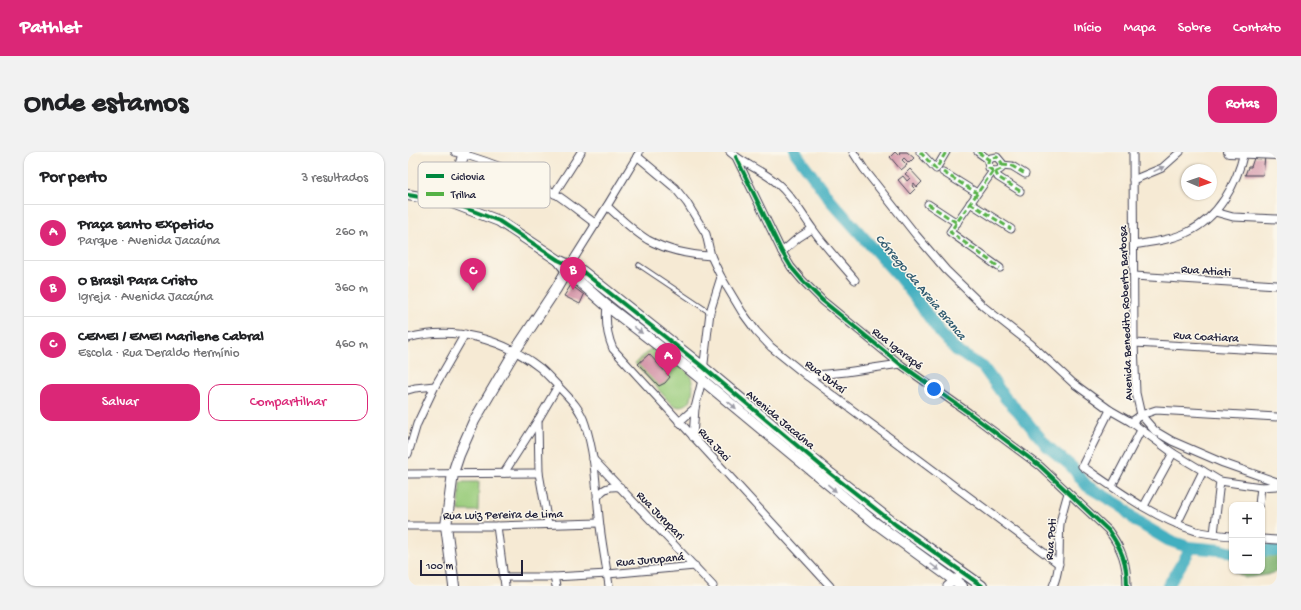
<!DOCTYPE html>
<html lang="pt">
<head>
<meta charset="utf-8">
<style>
	body { margin:0; font-family:"Gochi Hand",sans-serif; background:#f2f2f2; color:#202124 }
	.controls { position:absolute; right:12px; bottom:12px; display:grid; overflow:hidden; border-radius:8px; box-shadow:0 1px 3px #0004 }
	.controls button { width:36px; height:36px; display:grid; place-items:center; padding:0; border:0; border-bottom:1px solid #e0e0e0; background:#fff; color:#202124; font:20px sans-serif }
	.compass { position:absolute; left:773px; top:12px; width:36px; height:36px; border-radius:50%; background:#fff; box-shadow:0 1px 3px #0004; rotate:92deg }
	.scale { position:absolute; left:12px; bottom:10px; width:103px; box-sizing:border-box; padding-left:4px; border:2px solid #22223b; border-top:0; font-size:11px; line-height:14px; white-space:nowrap; color:#22223b; -webkit-text-stroke:3px #fbf7ec; paint-order:stroke }
	.you { position:absolute; left:526px; top:237px; width:14px; height:14px; margin:-10px; border:3px solid #fff; border-radius:50%; background:#1a73e8; box-shadow:0 0 0 6px #1a73e833 }
	.badge { display:grid; place-items:center; width:26px; height:26px; border-radius:50%; background:#db2777; color:#fff; font-size:13px; font-weight:700 }
	.pin { position:absolute; translate:-50% -33px; filter:drop-shadow(0 1px 2px #0008) }
	.pin::after { content:''; position:absolute; top:21px; width:14px; height:12px; background:inherit; clip-path:polygon(0 0,100% 0,50% 100%) }
	.list { margin:0; padding:0; list-style:none }
	h2 { display:flex; justify-content:space-between; align-items:center; height:52px; margin:0; padding:0 16px; font-size:17px }
	h2 small { font-size:13px; font-weight:400; color:#757577 }
	.list li { display:grid; grid-template-columns:26px 1fr auto; gap:12px; align-items:center; box-sizing:border-box; height:56px; padding:0 16px; border-top:1px solid #e0e0e0 }
	.list b { display:block; font-size:15px; white-space:nowrap }
	.list p { margin:0; font-size:13px; white-space:nowrap; color:#757577 }
	.list em { font-size:13px; font-style:normal; color:#757577 }
	.actions { display:flex; gap:8px; padding:12px 16px }
	.actions a { flex:1; padding:9px 0; border:1px solid #db2777; border-radius:12px; text-align:center; font-size:14px; color:#db2777 }
	.actions .main { background:#db2777; color:#fff }
	.map { position:relative; flex:none; width:869px; height:434px; overflow:hidden; border-radius:12px }
	header { display:flex; align-items:center; gap:24px; box-sizing:border-box; height:56px; padding:0 20px; background:#db2777; color:#fff }
	header strong { font-size:19px }
	nav { display:flex; gap:22px; margin-inline-start:auto; font-size:14px }
	.intro { display:flex; align-items:center; justify-content:space-between; box-sizing:border-box; height:96px; padding:0 24px }
	h1 { margin:0; font-size:28px }
	.button { padding:10px 18px; border-radius:12px; background:#db2777; color:#fff; font-size:14px; font-weight:700 }
	main { display:flex; gap:24px; padding:0 24px }
	aside { flex:1; background:#fff; border-radius:12px; box-shadow:0 1px 3px #0004 }
	.map>svg:first-child { display:block }
	.green { fill:#9acc7c; stroke:#5e775c }
	.forest { fill:#7bb06c; stroke:#4e6954 }
	.lines { fill:none; stroke-linecap:round; stroke-linejoin:round }
	.river { stroke:#42afc0; stroke-width:12 }
	.building { fill:#d392a6 }
	.lane-casing { stroke:#424052; stroke-width:5.5 }
	.street-casing { stroke:#424052; stroke-width:9 }
	.secondary-casing { stroke:#424052; stroke-width:12 }
	.lane { stroke:#fff; stroke-width:3.5 }
	.street { stroke:#fff; stroke-width:7 }
	.secondary { stroke:#fff; stroke-width:10 }
	.quiet { stroke:#55b146; stroke-width:3; stroke-dasharray:6 3; stroke-linecap:butt }
	.cycleway-casing { stroke:#fbf7ec; stroke-width:6 }
	.cycleway { stroke:#00873e; stroke-width:4 }
	.oneway { fill:#9c9ca7 }
	.labels { text-anchor:middle; stroke-width:3; stroke-linejoin:round; paint-order:stroke }
	.street-label { font-size:12px; fill:#22223b; stroke:#fbf7ec }
	.water-label { font-size:13px; font-style:italic; fill:#2f5a70; stroke:#fbf7ec }
	.key { fill:#fbf7ec; stroke:#bab7b7; stroke-width:1 }
	.key-label { font-size:11px; fill:#22223b }
</style>
</head>
<body>
<header>
<strong>Pathlet</strong>
<nav><a>Início</a><a>Mapa</a><a>Sobre</a><a>Contato</a></nav>
</header>
<div class="intro"><h1>Onde estamos</h1><a class="button">Rotas</a></div>
<main>
<aside>
<h2>Por perto<small>3 resultados</small></h2>
<ul class="list">
<li><span class="badge">A</span><div><b>Praça santo Expetido</b><p>Parque · Avenida Jacaúna</p></div><em>260 m</em></li>
<li><span class="badge">B</span><div><b>O Brasil Para Cristo</b><p>Igreja · Avenida Jacaúna</p></div><em>360 m</em></li>
<li><span class="badge">C</span><div><b>CEMEI / EMEI Marilene Cabral</b><p>Escola · Rua Deraldo Hermínio</p></div><em>460 m</em></li>
</ul>
<div class="actions"><a class="main">Salvar</a><a>Compartilhar</a></div>
</aside>
<div class="map">
<svg width="869" height="434" viewBox="0 0 869 434">
	<rect width="100%" height="100%" fill="#fbf7ec"/>
	<filter id="ink" filterUnits="userSpaceOnUse"><feTurbulence type="fractalNoise" baseFrequency=".025" numOctaves="2"/><feDisplacementMap in="SourceGraphic" scale="8" xChannelSelector="R" yChannelSelector="G"/><feConvolveMatrix kernelMatrix="1 2 1 2 8 2 1 2 1" color-interpolation-filters="sRGB"/></filter>
	<filter id="wash" filterUnits="userSpaceOnUse"><feTurbulence type="fractalNoise" baseFrequency=".012" numOctaves="4" result="noise"/><feDisplacementMap in="SourceGraphic" scale="16" xChannelSelector="R" yChannelSelector="G"/><feGaussianBlur stdDeviation="0.9" result="paint"/><feColorMatrix in="noise" values="0 0 0 0 0 0 0 0 0 0 0 0 0 0 0 0 0 1.4 0 .05"/><feComposite in="paint" operator="in"/></filter>
	<g filter="url(#wash)">
		<rect width="100%" height="100%" fill="#f6ead4"/>
		<g class="green">
			<path d="M247,193C257,201 281,217 284,228C286,235 284,244 282,250L272,255L264,253L227,211Z"/>
			<polygon points="52,330 71,330 70,359 51,359"/>
		</g>
		<polygon class="forest" points="869,396 869,420 859,423 837,426 826,419 854,419 854,397"/>
		<g class="lines">
			<g class="river">
				<polyline points="387,0 422,48 491,125 506,144 533,182 549,199 575,215 598,247 609,258 639,294 663,314 679,334 713,354 728,369 760,388 780,395 813,398 824,401"/>
				<polyline points="854,399 869,398"/>
				<polyline points="760,434 783,396"/>
			</g>
		</g>
		<g id="blocks">
			<g class="building">
				<polygon points="487,0 490,3 492,1 491,0 499,0 506,6 501,11 496,6 494,8 499,13 493,18 482,5"/>
				<polygon points="849,4 857,4 855,23 837,23 840,15 843,15 846,6"/>
				<polygon points="502,17 514,30 509,35 506,31 504,34 507,37 502,42 490,28 495,24 499,29 502,26 497,22"/>
				<polygon points="163,133 176,143 172,152 156,144"/>
				<polygon points="241,202 262,225 257,231 251,234 230,212"/>
			</g>
		</g>
	</g>
	<g filter="url(#ink)">
		<use href="#blocks" fill-opacity="0" stroke="#424052" stroke-width="1"/>
		<g class="lines">
			<g class="lane-casing">
				<polyline id="lane" points="231,113 301,160"/>
			</g>
			<g class="street-casing">
				<g id="street">
					<path d="M47,0C81,9 115,23 146,41C160,50 174,62 188,72"/>
					<path d="M322,0C337,13 356,19 370,32C385,45 393,61 404,76C417,95 433,111 447,128"/>
					<polyline points="445,0 456,17 508,83 538,118 576,155 623,192 665,231 702,258 723,270 765,301 812,329 853,335 869,334"/>
					<polyline points="512,0 528,17 538,0"/>
					<polyline points="570,0 581,8"/>
					<polyline points="725,0 726,191 728,241 733,263 747,279 764,289 815,311 869,330"/>
					<polyline points="229,4 267,36 279,51 298,82 303,104 313,125 334,160 348,179 363,195 399,224 651,412"/>
					<path d="M328,5L374,100L383,115L394,128L415,149L492,212L561,261L632,314L700,378C714,397 719,411 719,434"/>
					<polyline points="594,13 604,14 617,22"/>
					<polyline points="585,19 581,16 580,10 583,6 589,5 594,11 593,17 589,19 585,19 542,80 592,116"/>
					<polyline points="587,19 590,25 612,39"/>
					<polyline points="535,20 569,41"/>
					<polyline points="725,28 754,16 772,0"/>
					<polyline points="146,42 173,0"/>
					<polyline points="562,51 603,77"/>
					<polyline points="520,52 549,71"/>
					<path d="M199,54C212,66 225,79 240,88C259,98 282,103 303,104"/>
					<polyline points="807,60 825,65 869,67"/>
					<path d="M726,93C744,90 763,88 780,80C810,66 829,32 836,0"/>
					<polyline points="374,100 390,86 404,77"/>
					<polyline points="162,113 199,54 231,1"/>
					<polyline points="726,124 869,133"/>
					<path d="M199,154C197,170 199,183 205,197L422,434"/>
					<path d="M0,186C46,174 94,186 132,216C138,221 143,227 149,233C160,245 172,255 177,272C187,301 188,334 191,365C193,388 198,411 201,434"/>
					<polyline points="726,191 869,199"/>
					<polyline points="399,224 438,220 492,212"/>
					<polyline points="0,238 7,236 27,234"/>
					<path d="M702,258L674,314C709,338 746,366 788,379C799,382 812,383 824,384"/>
					<polyline points="130,268 131,321 140,372"/>
					<polyline points="271,270 287,256"/>
					<polyline points="723,270 733,263 748,258 869,265"/>
					<polyline points="285,285 287,256 294,228 302,160 313,125"/>
					<polyline points="0,302 9,272 27,234 57,182"/>
					<polyline points="185,307 305,434"/>
					<polyline points="96,321 130,268 150,234"/>
					<polyline points="0,322 131,321"/>
					<polyline points="704,334 733,278"/>
					<path d="M189,346C195,336 201,334 212,335"/>
					<polyline points="851,353 853,335"/>
					<polyline points="736,354 765,301"/>
					<polyline points="769,372 795,319"/>
					<polyline points="0,374 89,374 191,371"/>
					<polyline points="89,374 97,434"/>
					<polyline points="806,382 812,329"/>
					<polyline points="854,387 869,388"/>
					<polyline points="95,425 146,425 200,422 287,414"/>
					<polyline points="146,425 148,434"/>
					<polyline points="539,434 555,421"/>
					<path d="M645,434C654,414 650,392 652,372C654,361 657,351 660,341"/>
				</g>
			</g>
			<g class="secondary-casing">
				<g id="secondary">
					<polyline points="821,0 869,2"/>
					<polyline points="0,43 42,50 91,69 150,108 174,119 295,215 423,322 488,373 574,434"/>
					<polyline points="42,50 56,0"/>
					<polyline points="151,109 158,118 199,154 281,217 466,370 554,434"/>
					<polyline points="46,434 38,374 45,321 51,303 66,269 107,199 148,137 162,113"/>
				</g>
			</g>
			<use href="#lane" class="lane"/>
			<use href="#street" class="street"/>
			<use href="#secondary" class="secondary"/>
			<g class="quiet">
				<polyline points="512,0 528,17 538,0"/>
				<polyline points="570,0 581,8"/>
				<polyline points="594,13 604,14 617,22"/>
				<polyline points="585,19 581,16 580,10 583,6 589,5 594,11 593,17 589,19 585,19 542,80 592,116"/>
				<polyline points="587,19 590,25 612,39"/>
				<polyline points="535,20 569,41"/>
				<polyline points="562,51 603,77"/>
				<polyline points="520,52 549,71"/>
			</g>
			<g class="cycleway-casing">
				<g id="cycleway">
					<path d="M328,5L374,100L383,115L394,128L415,149L492,212L561,261L632,314L700,378C714,397 719,411 719,434"/>
					<polyline points="0,43 42,50 91,69 150,108 174,119 295,215 423,322 488,373 574,434"/>
				</g>
			</g>
			<use href="#cycleway" class="cycleway"/>
		</g>
		<defs><path id="oneway-solid" d="M-6-.8H1V-3.2L6.5 0L1 3.2V.8H-6Z"/></defs>
		<g class="oneway">
			<use href="#oneway-solid" transform="translate(751 17) rotate(-26)"/>
			<use href="#oneway-solid" transform="translate(230 178) rotate(37)"/>
			<use href="#oneway-solid" transform="translate(324 253) rotate(40)"/>
			<use href="#oneway-solid" transform="translate(424 336) rotate(40)"/>
			<use href="#oneway-solid" transform="translate(527 415) rotate(36)"/>
		</g>
	</g>
	<g class="labels">
		<g class="street-label">
			<text transform="translate(798 118) rotate(4)" y="4">Rua Atiati</text>
			<text transform="translate(717 161) rotate(-92)" y="4">Avenida Benedito Roberto Barbosa</text>
			<text transform="translate(798 184) rotate(3)" y="4">Rua Coatiara</text>
			<text transform="translate(490 196) rotate(38)" y="4">Rua Igarapé</text>
			<text transform="translate(418 224) rotate(37)" y="4">Rua Jutaí</text>
			<text transform="translate(373 267) rotate(40)" y="4">Avenida Jacaúna</text>
			<text transform="translate(307 292) rotate(47)" y="4">Rua Jaci</text>
			<text transform="translate(95 362) rotate(-1)" y="4">Rua Luiz Pereira de Lima</text>
			<text transform="translate(253 363) rotate(46)" y="4">Rua Jurupari</text>
			<text transform="translate(642 387) rotate(-85)" y="4">Rua Poti</text>
			<text transform="translate(242 407) rotate(-5)" y="4">Rua Jurupaná</text>
		</g>
		<g class="water-label">
			<text transform="translate(514 134) rotate(50)" y="5">Córrego da Areia Branca</text>
		</g>
	</g>
	<rect x="10" y="10" width="132" height="46" rx="6" class="key"/>
	<rect x="18" y="22" width="18" height="4" fill="#00873e"/>
	<rect x="18" y="40" width="18" height="4" fill="#55b146"/>
	<g class="key-label">
		<text x="43" y="28">Ciclovia</text>
		<text x="43" y="46">Trilha</text>
	</g>
</svg>
<div class="controls">
<button>+</button>
<button>−</button>
</div>
<svg class="compass" viewBox="-18 -18 36 36"><path d="M0-13l5 13h-10z" fill="#e53935"/><path d="M0 13l5-13h-10z" fill="#757577"/></svg>
<div class="scale">100 m</div>
<div class="you"></div>
<div class="pin badge" style="left:260px;top:224px">A</div>
<div class="pin badge" style="left:165px;top:138px">B</div>
<div class="pin badge" style="left:65px;top:139px">C</div>
</div>
</main>
</body>
</html>
